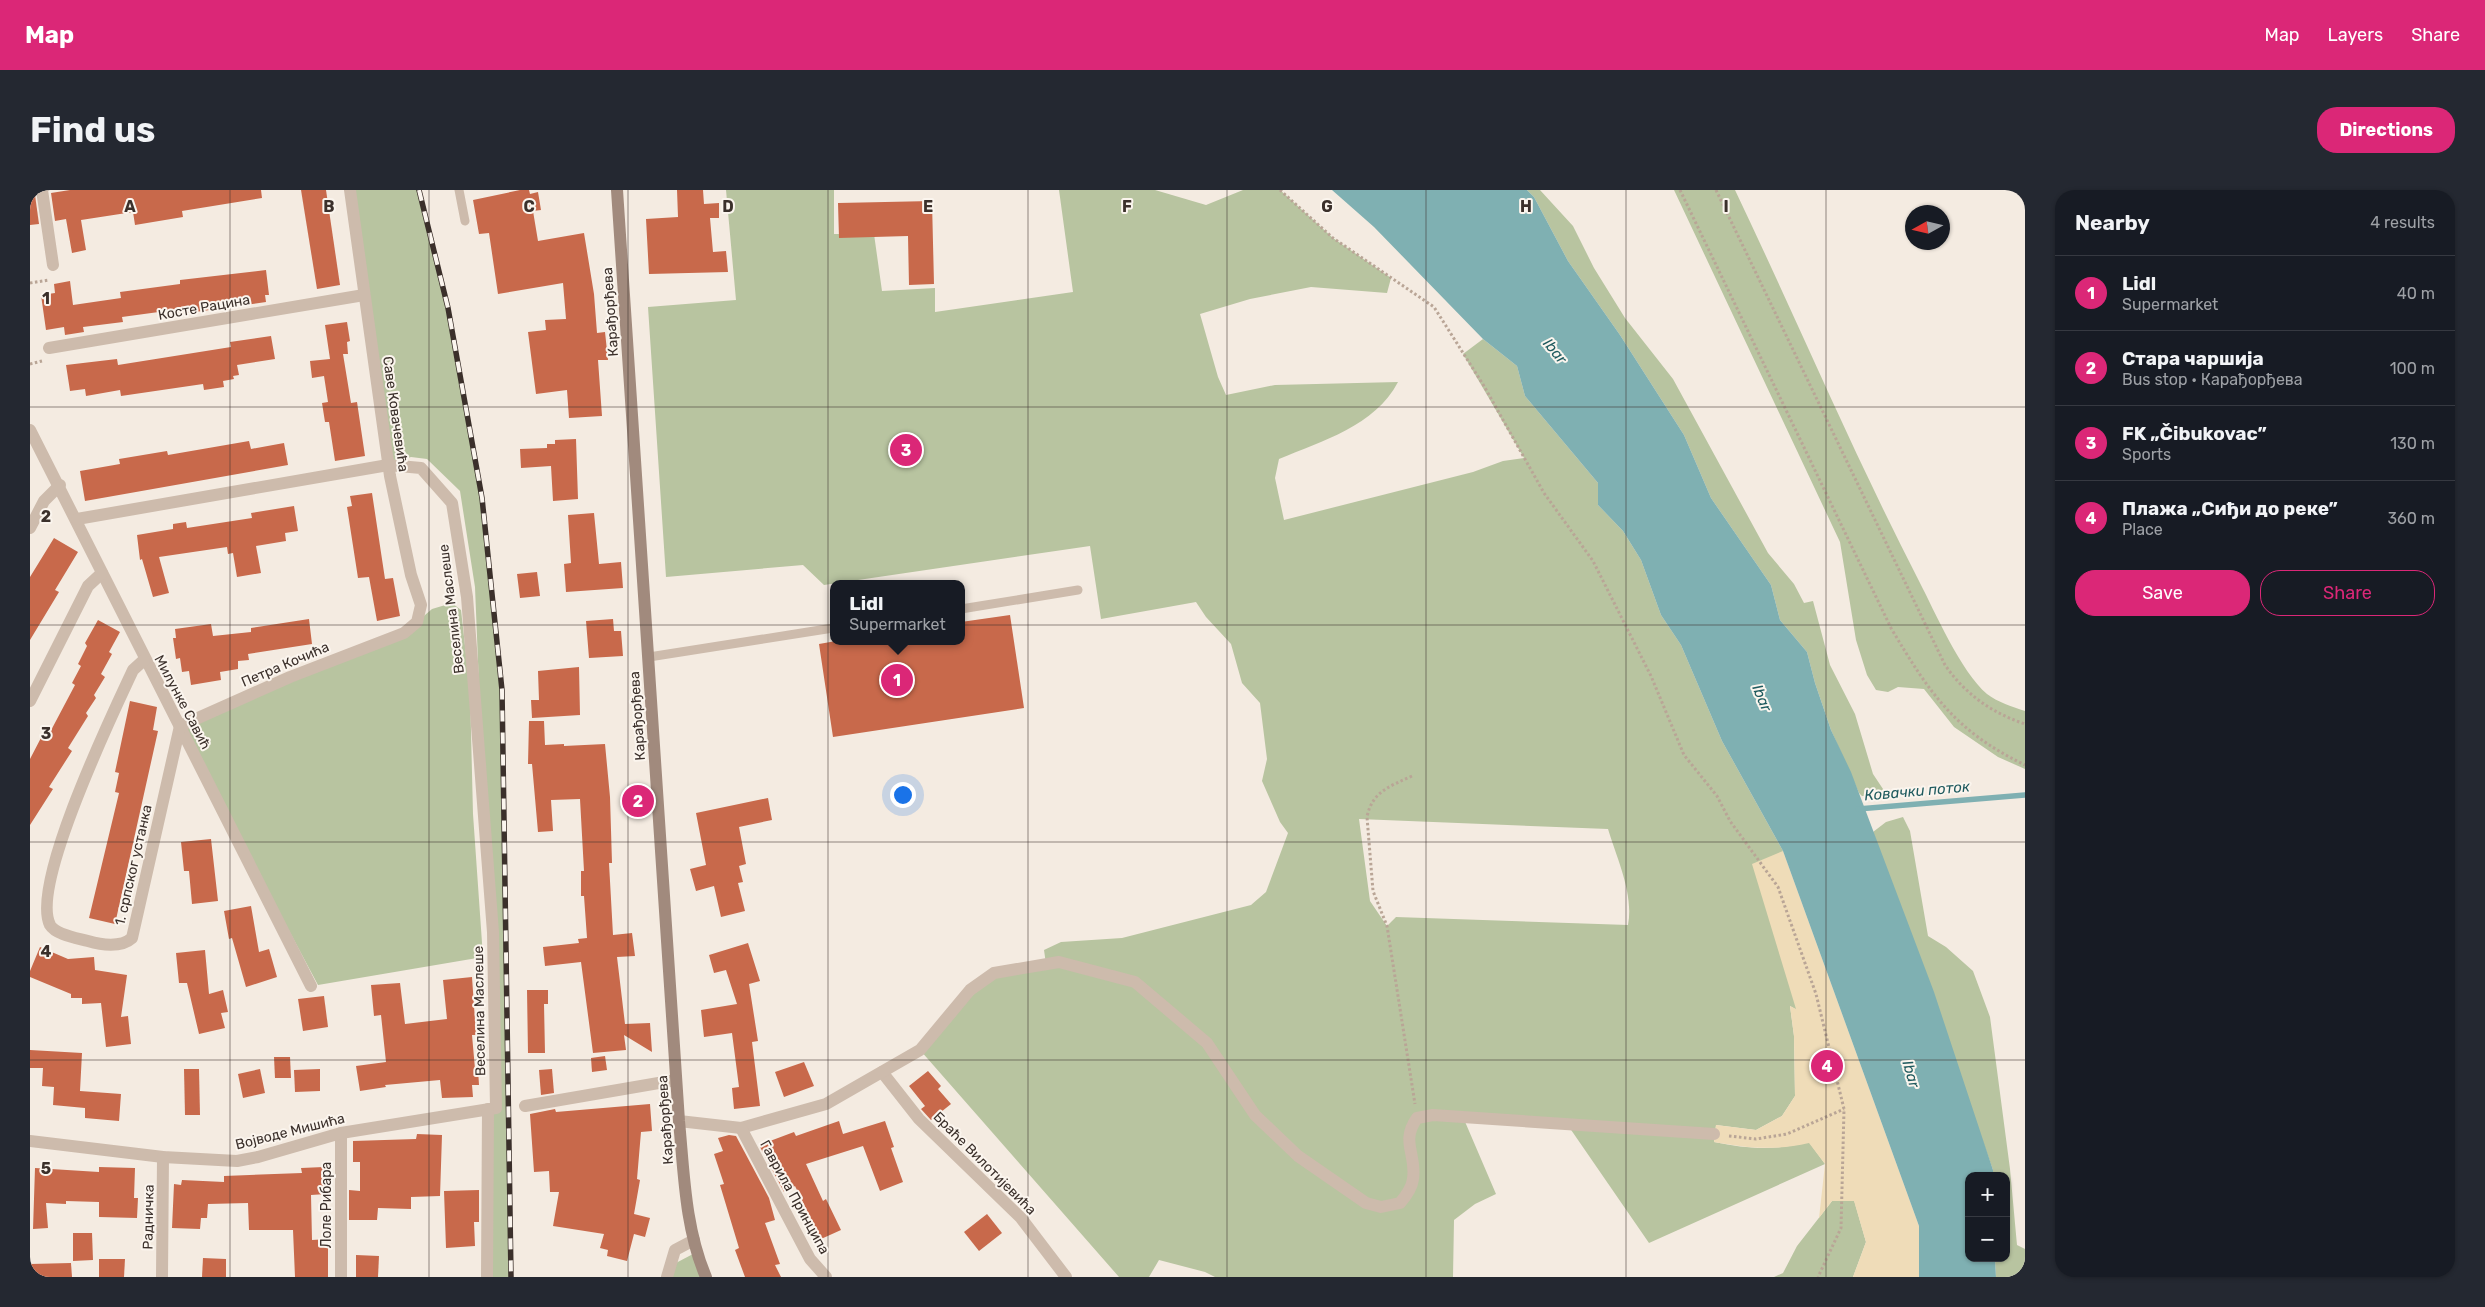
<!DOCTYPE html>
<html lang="en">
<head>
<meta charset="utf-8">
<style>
	body { margin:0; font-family:Rubik,sans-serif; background:#242831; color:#f1f3f6 }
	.controls { position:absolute; right:15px; bottom:15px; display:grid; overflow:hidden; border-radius:10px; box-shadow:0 1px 4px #0004 }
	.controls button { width:45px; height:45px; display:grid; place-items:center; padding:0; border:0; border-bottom:1px solid #363941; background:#171b24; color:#f1f3f6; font:25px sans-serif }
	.compass { position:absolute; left:1875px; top:15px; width:45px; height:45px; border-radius:50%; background:#171b24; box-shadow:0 1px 4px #0004; rotate:262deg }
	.you { position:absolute; left:872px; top:604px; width:18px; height:18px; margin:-12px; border:4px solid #fff; border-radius:50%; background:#1a73e8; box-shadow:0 0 0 8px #1a73e833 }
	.badge { display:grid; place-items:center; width:32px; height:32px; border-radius:50%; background:#db2777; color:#fff; font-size:16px; font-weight:700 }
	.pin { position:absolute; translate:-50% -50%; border:2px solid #fff; box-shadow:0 1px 5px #0006 }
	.popup { position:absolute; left:800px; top:390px; width:135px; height:65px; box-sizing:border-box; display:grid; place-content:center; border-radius:10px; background:#171b24; filter:drop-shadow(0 1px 4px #0005); font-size:16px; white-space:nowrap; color:#9ea1a6 }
	.popup b { font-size:19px; color:#f1f3f6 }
	.popup::after { content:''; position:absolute; left:50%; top:100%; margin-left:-10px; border:10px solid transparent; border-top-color:#171b24 }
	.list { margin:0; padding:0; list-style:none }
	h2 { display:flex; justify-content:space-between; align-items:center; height:65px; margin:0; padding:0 20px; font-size:21px }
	h2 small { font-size:16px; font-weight:400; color:#9ea1a6 }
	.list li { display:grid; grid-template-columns:32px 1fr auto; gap:15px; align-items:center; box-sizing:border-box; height:75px; padding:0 20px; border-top:1px solid #363941 }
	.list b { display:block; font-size:19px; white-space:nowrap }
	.list p { margin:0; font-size:16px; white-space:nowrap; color:#9ea1a6 }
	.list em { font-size:16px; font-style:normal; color:#9ea1a6 }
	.actions { display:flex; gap:10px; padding:15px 20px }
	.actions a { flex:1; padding:11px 0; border:1px solid #db2777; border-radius:20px; text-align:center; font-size:18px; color:#db2777 }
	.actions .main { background:#db2777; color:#fff }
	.map { position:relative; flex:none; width:1995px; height:1087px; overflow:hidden; border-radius:20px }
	header { display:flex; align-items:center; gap:30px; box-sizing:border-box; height:70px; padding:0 25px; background:#db2777; color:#fff }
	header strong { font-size:24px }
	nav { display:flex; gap:28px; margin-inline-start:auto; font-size:18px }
	.intro { display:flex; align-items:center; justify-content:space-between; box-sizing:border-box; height:120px; padding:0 30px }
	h1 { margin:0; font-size:35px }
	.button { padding:12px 22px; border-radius:20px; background:#db2777; color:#fff; font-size:18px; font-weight:700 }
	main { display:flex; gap:30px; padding:0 30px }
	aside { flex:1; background:#171b24; border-radius:20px; box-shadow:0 1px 4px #0004 }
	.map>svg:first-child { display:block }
	.green { fill:#b8c4a0; fill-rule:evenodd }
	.sand { fill:#efdcb8 }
	.water { fill:#7fb0b2 }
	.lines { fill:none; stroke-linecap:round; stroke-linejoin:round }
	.stream { stroke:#7fb0b2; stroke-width:5.5 }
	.building { fill:#c8694b }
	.path { stroke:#b9a596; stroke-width:3; stroke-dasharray:2.5 2.5; stroke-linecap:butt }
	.lane { stroke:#cdbbac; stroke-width:9 }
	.street { stroke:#cdbbac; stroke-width:12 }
	.secondary { stroke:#a18a7d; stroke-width:12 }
	.rail-casing { stroke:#3b302b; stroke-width:5.5 }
	.rail { stroke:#fbf5ee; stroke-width:4; stroke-dasharray:11; stroke-linecap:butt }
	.grid { fill:none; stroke:#3b302b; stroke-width:1; stroke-opacity:0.55 }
	.labels { text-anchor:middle; stroke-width:4; stroke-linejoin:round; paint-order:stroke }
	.street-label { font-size:14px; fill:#3b302b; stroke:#fbf5ee }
	.water-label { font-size:15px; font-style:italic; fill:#1f5a5e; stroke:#fbf5ee }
	.grid-label { font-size:16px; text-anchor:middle; font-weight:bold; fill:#3b302b; stroke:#fbf5ee; stroke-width:4; stroke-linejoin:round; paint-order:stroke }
</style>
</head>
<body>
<header>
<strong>Map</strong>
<nav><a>Map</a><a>Layers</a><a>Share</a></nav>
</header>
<div class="intro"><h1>Find us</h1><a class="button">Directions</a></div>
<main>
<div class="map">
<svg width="1995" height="1087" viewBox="0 0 1995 1087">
	<rect width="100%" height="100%" fill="#f4ebe1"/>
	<g class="green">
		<polygon points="320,0 389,0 418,118 452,308 472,500 479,1087 456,1087 458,919 466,918 445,397 430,301 397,269 381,267 358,275"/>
		<path d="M696,0H804V44H844L852,101L905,98V122L1043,102L1029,0H1125L1176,15L1213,0H1250L1303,48L1361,88L1357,103L1281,97L1220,109L1170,124L1188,187L1196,205L1245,195L1368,192C1345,236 1292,251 1249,269L1245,288L1254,330L1443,282L1473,271L1494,268L1433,164L1453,149L1487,176L1495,206L1568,293V315L1593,341L1611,370L1631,425L1651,455L1692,551L1753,661L1767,820L1760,816L1764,846L1765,906L1752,926L1726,940L1686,935L1684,952C1719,959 1743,961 1779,952L1795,974L1619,1053L1537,934L1433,927L1466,1004L1445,1014L1424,1030L1423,1087H1185L1175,1082L1129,1070L1119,1087H1089L890,860L964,783L1016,774L1014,760L1031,752L1092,748L1221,715L1236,702L1258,643L1250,632L1232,591L1237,569L1230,513L1212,493L1201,454L1176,427L1166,412L1071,429L1060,356L794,395L773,375L636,387L618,117L706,110ZM1329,629L1578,639C1587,669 1604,704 1598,735L1366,727L1357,736L1340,711Z"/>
		<polygon points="1497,0 1510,0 1543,36 1564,78 1595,128 1643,189 1738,363 1764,394 1774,413 1783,411 1800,475 1825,524 1843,584 1855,602 1849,606 1832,606 1829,603 1801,540 1785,493 1777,462 1750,430 1741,395 1681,308 1654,245 1590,145 1538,71 1504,7"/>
		<path d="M1644,0H1705C1767,130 1823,263 1889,391C1905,422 1931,482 1957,504C1967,512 1983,517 1995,521V579L1968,567L1924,537L1894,499L1868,497L1858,502L1846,500L1837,485L1826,450L1810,352Z"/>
		<polygon points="422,413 431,420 440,500 443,624 453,767 288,795 150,536 374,443 402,419"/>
		<polygon points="1873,627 1880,641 1898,746 1916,757 1943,781 1960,827 1980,979 1987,1055 1995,1059 1995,1087 1966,1087 1965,1068 1976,1068 1976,986 1963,986 1963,980 1843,642 1856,632"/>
		<polygon points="1824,1010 1836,1052 1823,1087 1744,1087 1753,1083 1767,1056 1802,1011"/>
		<polygon points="663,1064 671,1087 639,1087 644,1074"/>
	</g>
	<path class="sand" d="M1753,661L1889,1036V1087H1823L1836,1052L1824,1011H1802L1789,1028L1795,974L1779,953C1745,961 1717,958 1684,952L1686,935L1726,940L1752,926L1765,906L1764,846L1760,816L1766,819L1722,674Z"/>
	<polygon class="water" points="1302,0 1497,0 1504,7 1538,71 1590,145 1654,245 1681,308 1741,395 1750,430 1777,462 1785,493 1801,540 1821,582 1904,802 1963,980 1963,986 1939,986 1939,1068 1965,1068 1966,1087 1889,1087 1889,1036 1753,661 1692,551 1651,455 1631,425 1611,370 1593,341 1568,315 1568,293 1495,206 1487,176 1453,149 1344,37"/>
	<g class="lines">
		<polyline class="stream" points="1828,619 1995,605"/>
	</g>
	<g class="building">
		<polygon points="40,0 231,0 232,8 152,21 153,27 105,35 103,22 51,30 56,60 42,63 36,29 25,31 21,3"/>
		<polygon points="271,0 296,0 310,95 287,99"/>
		<polygon points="490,0 499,0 500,4 508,2 511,20 503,21 508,51 554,43 564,104 567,143 575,142 578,170 568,170 572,226 539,228 537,200 506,204 498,142 516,140 515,130 536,129 533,93 468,104 459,43 449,44 443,10"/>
		<polygon points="647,0 673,0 674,14 689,13 689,28 680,28 683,62 696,61 698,82 619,84 616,29 648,27"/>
		<polygon points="5,5 9,34 0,35 0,6"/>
		<polygon points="902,11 904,94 879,95 878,46 809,48 808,13"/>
		<polygon points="236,80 239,105 235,105 236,112 137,126 136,121 92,127 93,132 53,137 54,142 35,145 34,137 16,140 11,105 25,103 24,94 40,91 43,115 91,108 90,102 150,94 150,90"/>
		<polygon points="317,132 320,151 317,152 318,164 313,164 321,213 327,212 335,266 305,271 299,232 295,232 292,213 298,212 294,186 282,188 280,171 300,169 295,135"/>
		<polygon points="241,146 245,169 207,175 209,185 203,186 204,189 193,191 194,197 174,200 173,194 91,206 90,200 56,206 55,199 40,201 36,175 87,169 88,175 201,157 200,152"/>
		<polygon points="546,249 548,309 523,311 521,276 491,278 490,259 517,258 517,254 525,254 525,250"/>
		<polygon points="219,251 221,259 254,253 258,275 55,311 50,281 90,274 89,269 137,261 138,265"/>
		<polygon points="342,303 355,389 363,388 370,426 347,431 339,387 328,388 317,317 322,316 320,306"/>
		<polygon points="264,316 268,341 255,343 256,351 226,356 231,383 207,387 203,363 198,364 197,357 129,367 139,403 123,407 112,369 110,370 107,345 143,339 143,334 156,332 157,338 222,328 221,323"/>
		<polygon points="564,323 569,374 591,372 593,398 536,402 534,374 541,373 538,325"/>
		<polygon points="24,348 48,362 25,400 29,402 0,450 0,387"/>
		<polygon points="507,382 510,406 490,408 487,384"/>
		<polygon points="980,425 994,518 803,547 789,454 806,451 931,451 931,432"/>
		<polygon points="279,429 282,454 218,464 219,470 208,471 208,479 190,482 191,490 161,495 159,481 152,482 150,468 146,469 143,448 146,448 145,439 181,434 183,446 221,442 221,438"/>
		<polygon points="583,429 584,441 591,441 593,466 559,468 556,431"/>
		<polygon points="68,430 90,442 79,462 82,464 71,484 75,487 64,505 66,508 56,523 58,526 38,558 42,561 19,597 23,599 0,635 0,569 13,544 18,546 45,495 42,493 51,476 48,474 57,456 55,453"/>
		<polygon points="549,477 550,525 502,528 501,510 509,510 508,481"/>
		<polygon points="100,511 127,517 123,540 128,541 85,734 59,728 89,603 85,602 89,583 85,582"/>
		<polygon points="499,531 514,531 515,555 534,554 534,556 575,554 580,607 582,673 579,673 583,745 602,743 605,766 587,767 595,834 620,833 622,862 594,845 596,860 563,863 551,772 515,776 513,757 549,753 548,749 557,748 554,706 551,706 551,681 554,681 550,609 521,610 523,641 508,642 502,574 498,574"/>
		<polygon points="738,608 742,630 709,637 716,674 709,676 713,692 708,693 715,721 691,727 684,696 666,701 660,679 676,675 666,623"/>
		<polygon points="181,649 188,711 162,714 159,681 154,681 151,652"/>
		<polygon points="221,716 229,762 239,759 247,787 216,797 202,748 199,749 194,721"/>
		<polygon points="718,753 730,791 719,794 728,851 722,852 730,916 704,919 702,898 709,897 702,843 674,847 671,820 707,814 696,780 684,783 679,765"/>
		<polygon points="10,757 38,769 64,767 65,780 97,785 91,827 98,826 101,854 76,857 71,813 52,814 52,808 41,808 41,804 0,787 0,781"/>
		<polygon points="175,760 179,804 193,800 198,822 191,823 195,838 169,844 157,793 149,793 146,763"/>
		<polygon points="442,787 446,845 442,845 445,879 448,879 449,895 442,895 443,907 412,908 410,890 355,895 356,897 330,901 326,876 356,872 351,825 344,826 341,795 370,793 375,834 417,829 413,790"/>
		<polygon points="497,800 518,800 518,814 514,814 515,863 498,863"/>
		<polygon points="294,806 298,837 273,841 268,809"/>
		<polygon points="0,860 52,863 50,901 91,904 89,931 55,928 55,918 23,915 24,897 12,896 13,878 0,878"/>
		<polygon points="575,866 577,880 562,882 561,868"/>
		<polygon points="244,867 260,867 261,888 245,888"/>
		<polygon points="774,872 784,896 754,907 745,882"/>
		<polygon points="154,879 169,879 170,925 155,925"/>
		<polygon points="230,879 235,903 213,908 208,884"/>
		<polygon points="290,879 290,901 265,902 264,880"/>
		<polygon points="522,879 524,903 511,905 509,880"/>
		<polygon points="898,881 911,896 908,899 921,914 901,930 891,919 895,916 879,896"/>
		<polygon points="620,914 622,941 611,942 607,989 610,990 604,1024 620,1028 615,1047 604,1044 597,1071 577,1066 578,1060 570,1058 574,1044 523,1036 529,1002 520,1002 519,981 504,982 500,924 525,919 526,922"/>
		<polygon points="809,931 813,944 855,931 864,957 861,958 873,992 850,1001 833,956 776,974 793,1011 796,1009 811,1040 791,1049 765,996 754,1002 729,955 764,942 766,946"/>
		<polygon points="387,944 412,945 410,1006 381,1007 381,1019 348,1018 347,1030 319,1030 319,1000 330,1001 330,972 323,972 323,951 386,949"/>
		<polygon points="699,945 706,946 739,1008 745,1030 735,1033 750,1074 745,1075 751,1087 715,1087 705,1060 709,1058 690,995 694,994 684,964 693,961 688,948"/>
		<polygon points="69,977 105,978 104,1008 108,1008 107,1028 69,1027 69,1012 36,1011 36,1014 16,1013 18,1038 3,1039 5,978 69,982"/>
		<polygon points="294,977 296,1004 281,1005 282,1050 298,1049 298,1087 265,1087 263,1040 219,1040 218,1013 178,1014 177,1028 171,1028 170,1039 142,1038 144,994 151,995 152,990 194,992 194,986 272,983 271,978"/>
		<polygon points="449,1000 449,1032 444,1032 445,1056 416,1058 414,1001"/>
		<polygon points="957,1024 972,1043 949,1061 934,1042"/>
		<polygon points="43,1043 62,1043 63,1070 43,1071"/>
		<polygon points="326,1065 349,1066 348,1087 326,1087"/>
		<polygon points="173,1068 196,1069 196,1087 172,1087"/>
		<polygon points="69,1069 95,1069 94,1087 69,1087"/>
		<polygon points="41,1073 42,1087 0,1087 0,1074"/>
	</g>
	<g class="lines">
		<g class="path">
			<polyline points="1250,0 1303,48 1404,117 1454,196 1514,303 1563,371 1621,486 1654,565 1687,606 1700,631 1748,697 1786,804 1814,919 1811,1038 1788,1087"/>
			<path d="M1650,0L1861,438C1900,504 1925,541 1995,575"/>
			<path d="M1686,0L1915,475C1935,504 1962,523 1995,534"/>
			<polyline points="0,93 19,90"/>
			<polyline points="0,174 12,171"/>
			<path d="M1382,586C1361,596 1342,601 1337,627L1343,701L1357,736L1385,914"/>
			<polyline points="1699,946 1726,949 1757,944 1814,919"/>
		</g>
		<g class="lane">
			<polyline points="429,0 435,31"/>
			<polyline points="931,419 1048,400"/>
			<polyline points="619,467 803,438"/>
		</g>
		<g class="street">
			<polyline points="12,0 23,75"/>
			<polyline points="19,158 334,105"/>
			<polyline points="0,240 281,796"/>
			<polyline points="0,338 14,311 30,295"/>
			<path d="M114,470L103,480C83,523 0,695 20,735C26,745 47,748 58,751C71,755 91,758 102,748L150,536L260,487L374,443L387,432L391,415L381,385L360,286L320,0"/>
			<polyline points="0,511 58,396 72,383"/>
			<polyline points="852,882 889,929 991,1028 1036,1087"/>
			<polyline points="495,916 646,890"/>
			<path d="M649,931L711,938L796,914L890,860L940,800L964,783L1029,772L1105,792L1177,853L1225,925L1268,966L1336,1013L1351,1017L1370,1013C1376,1006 1382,998 1383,989C1387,964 1370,952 1387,928L1403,925L1684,944"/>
			<polyline points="711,938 780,1069 796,1087"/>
			<polyline points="311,943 311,1087"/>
			<polyline points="0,951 133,967 207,971 228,967 311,943 466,918 463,742 437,407 422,313 391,278 358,275 47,329"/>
			<polyline points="132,1087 133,967"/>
			<polyline points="457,1087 458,919"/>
			<polyline points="637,1087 645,1060 664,1050"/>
		</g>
		<path class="secondary" d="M587,0L649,931C654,983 655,1038 676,1087"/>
		<g class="rail-casing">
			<polyline id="rail" points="389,0 418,118 452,308 472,500 481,1087"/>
		</g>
		<use href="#rail" class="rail"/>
	</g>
	<path class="grid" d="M200,0V1087M399,0V1087M598,0V1087M798,0V1087M998,0V1087M1197,0V1087M1396,0V1087M1596,0V1087M1796,0V1087M0,217H1995M0,435H1995M0,652H1995M0,870H1995"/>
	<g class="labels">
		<g class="street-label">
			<text transform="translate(174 117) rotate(-10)" y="5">Косте Рацина</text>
			<text transform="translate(580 122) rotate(-94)" y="5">Карађорђева</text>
			<text transform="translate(366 224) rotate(82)" y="5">Саве Ковачевића</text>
			<text transform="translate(421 419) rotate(-97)" y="5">Веселина Маслеше</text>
			<text transform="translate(255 474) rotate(-23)" y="5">Петра Кочића</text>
			<text transform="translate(153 512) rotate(62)" y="5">Милунке Савић</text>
			<text transform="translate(607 526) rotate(-94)" y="5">Карађорђева</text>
			<text transform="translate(103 675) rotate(-77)" y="5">1. српског устанка</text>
			<text transform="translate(449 821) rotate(-91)" y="5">Веселина Маслеше</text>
			<text transform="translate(635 930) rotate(-94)" y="5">Карађорђева</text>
			<text transform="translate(260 941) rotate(-14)" y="5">Војводе Мишића</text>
			<text transform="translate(955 973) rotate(45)" y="5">Браће Вилотијевића</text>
			<text transform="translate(765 1007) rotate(61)" y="5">Гаврила Принципа</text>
			<text transform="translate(296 1015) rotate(-90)" y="5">Лоле Рибара</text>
			<text transform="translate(118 1027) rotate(-89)" y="5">Радничка</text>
		</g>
		<g class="water-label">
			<text transform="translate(1525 161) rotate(50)" y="5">Ibar</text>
			<text transform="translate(1732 508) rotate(67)" y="5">Ibar</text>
			<text transform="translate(1887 601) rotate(-5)" y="5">Ковачки поток</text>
			<text transform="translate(1881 884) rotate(73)" y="5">Ibar</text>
		</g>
	</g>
	<g class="grid-label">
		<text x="100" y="22">A</text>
		<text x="299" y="22">B</text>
		<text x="499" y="22">C</text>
		<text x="698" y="22">D</text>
		<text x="898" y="22">E</text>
		<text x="1097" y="22">F</text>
		<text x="1297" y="22">G</text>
		<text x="1496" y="22">H</text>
		<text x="1696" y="22">I</text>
		<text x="16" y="114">1</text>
		<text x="16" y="332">2</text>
		<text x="16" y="549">3</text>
		<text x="16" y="767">4</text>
		<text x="16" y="984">5</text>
	</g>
</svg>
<div class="controls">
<button>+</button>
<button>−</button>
</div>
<svg class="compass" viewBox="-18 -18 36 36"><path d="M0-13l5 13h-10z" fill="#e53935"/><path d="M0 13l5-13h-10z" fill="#9ea1a6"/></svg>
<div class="you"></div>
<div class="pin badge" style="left:867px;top:490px">1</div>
<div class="popup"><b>Lidl</b>Supermarket</div>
<div class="pin badge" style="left:608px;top:611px">2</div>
<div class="pin badge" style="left:876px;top:260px">3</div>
<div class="pin badge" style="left:1797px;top:876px">4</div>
</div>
<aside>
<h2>Nearby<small>4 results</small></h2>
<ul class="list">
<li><span class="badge">1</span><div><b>Lidl</b><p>Supermarket</p></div><em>40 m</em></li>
<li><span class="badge">2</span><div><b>Стара чаршија</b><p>Bus stop · Карађорђева</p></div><em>100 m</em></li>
<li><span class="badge">3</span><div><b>FK „Čibukovac”</b><p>Sports</p></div><em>130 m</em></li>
<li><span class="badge">4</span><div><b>Плажа „Сиђи до реке”</b><p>Place</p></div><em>360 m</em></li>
</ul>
<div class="actions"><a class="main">Save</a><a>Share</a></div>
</aside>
</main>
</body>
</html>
